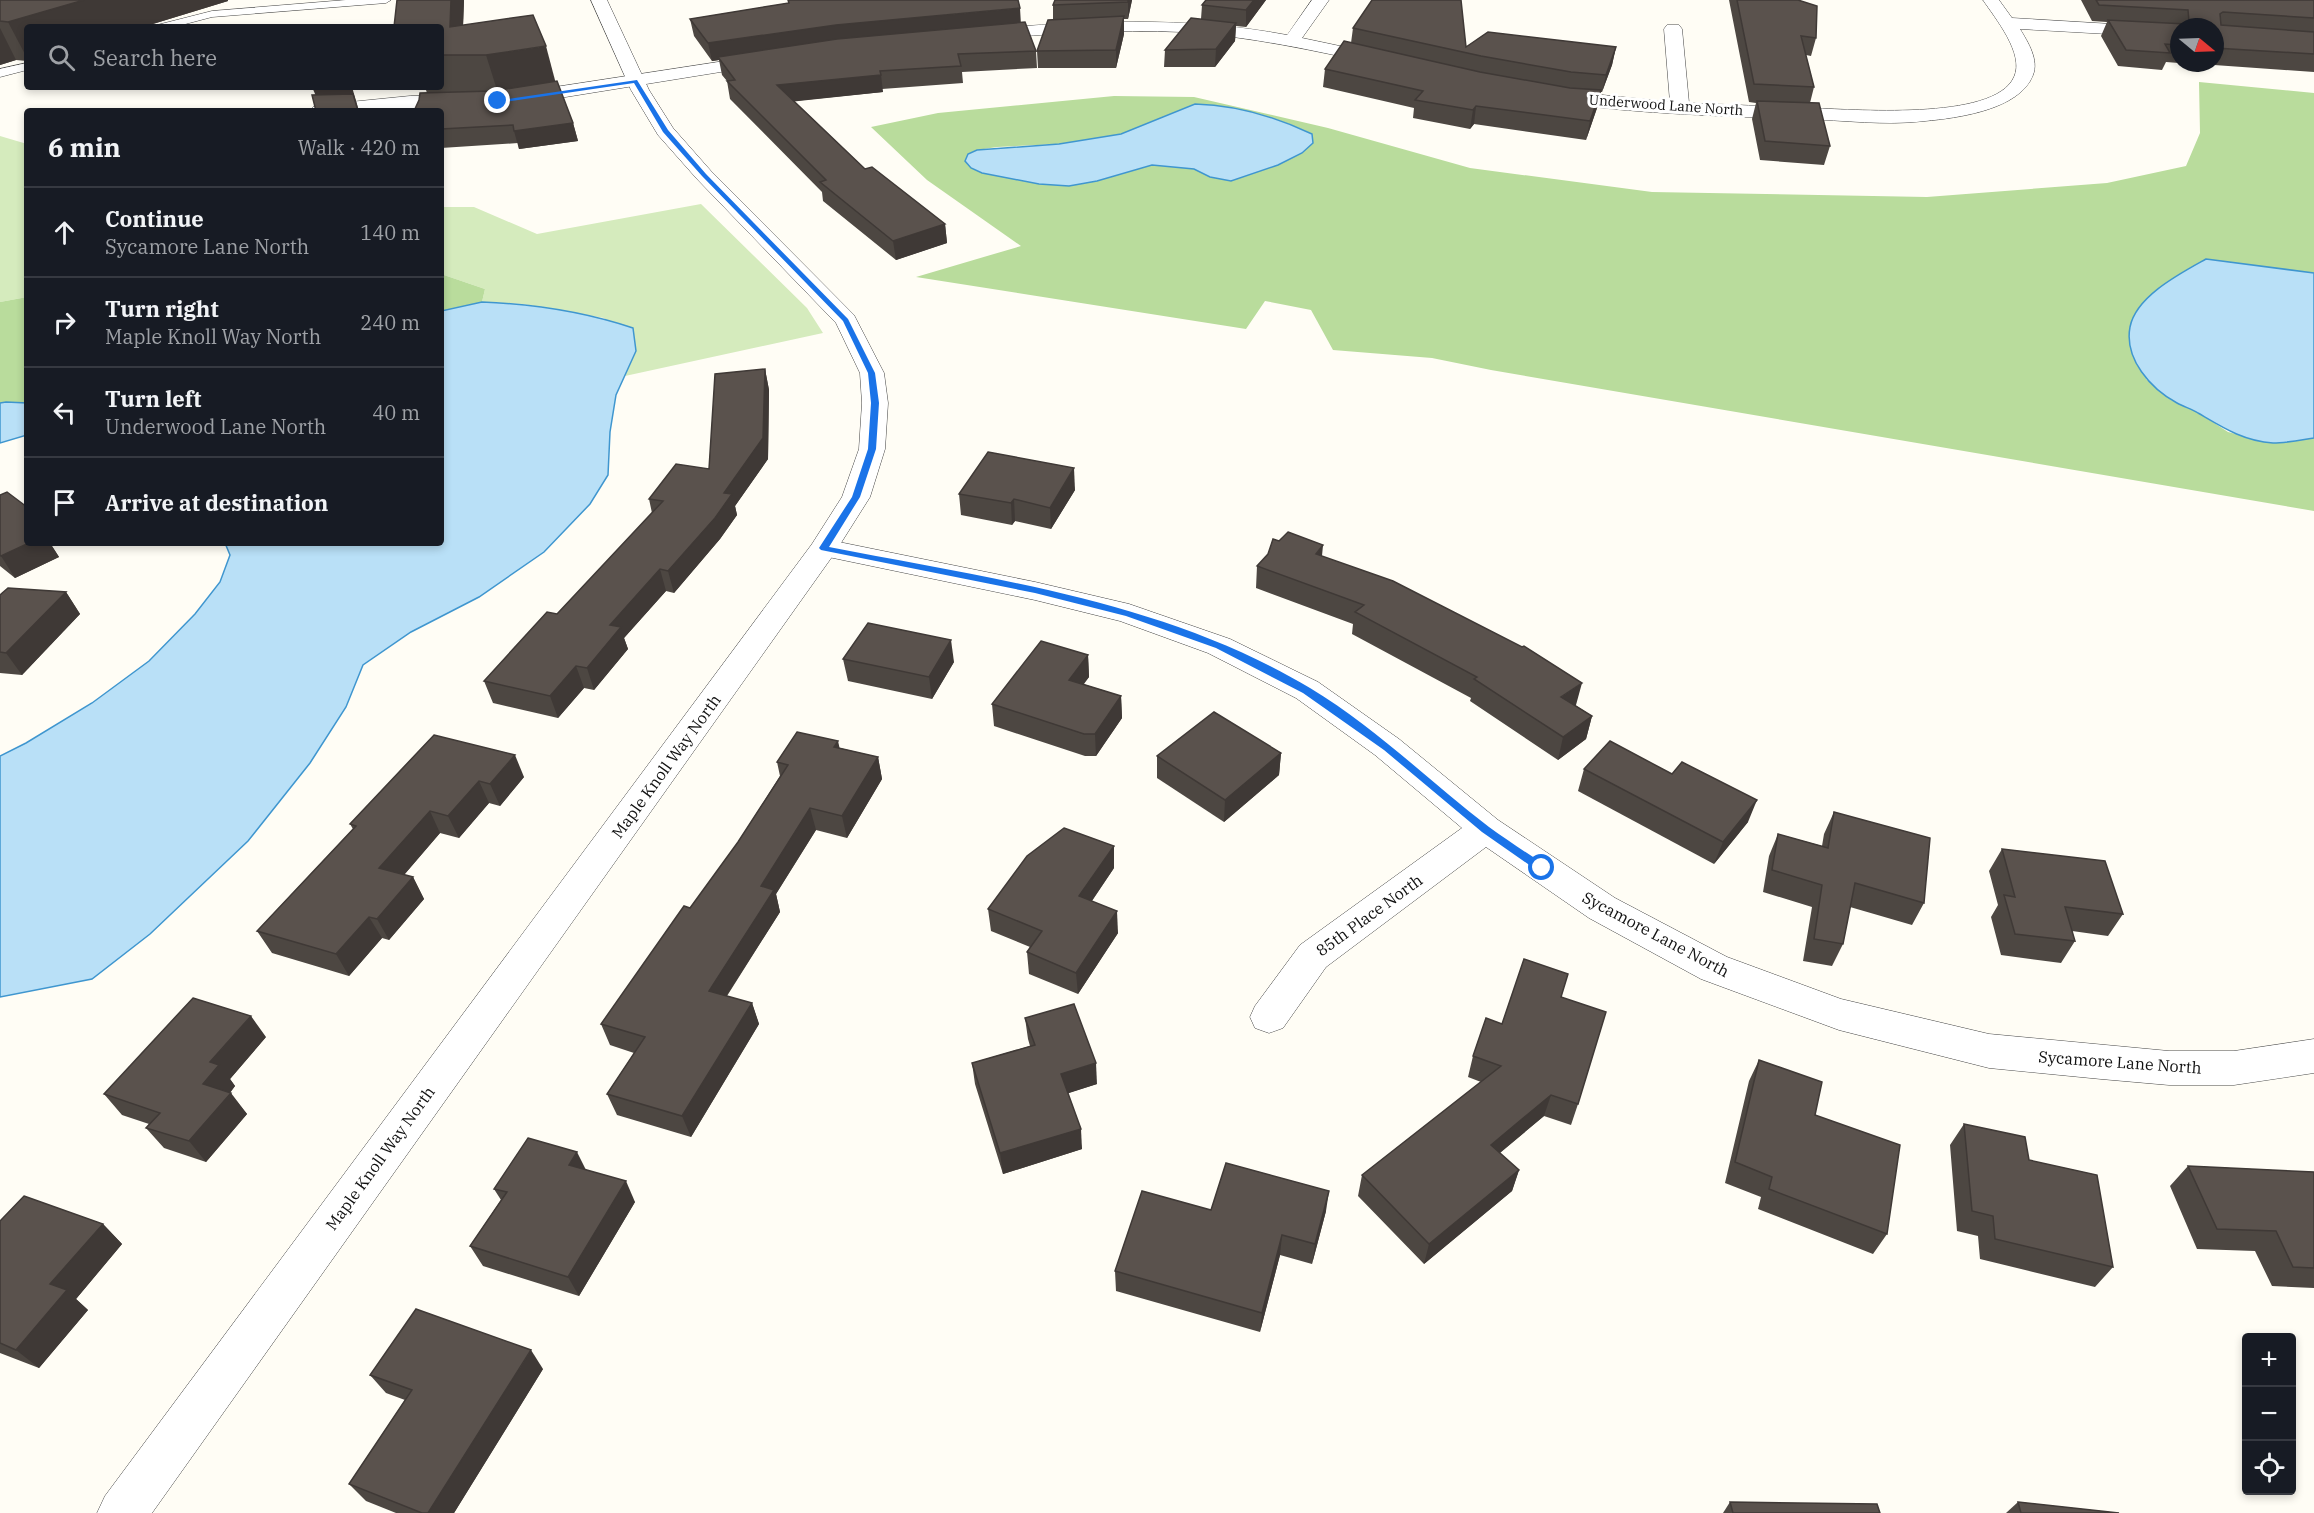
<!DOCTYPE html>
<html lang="en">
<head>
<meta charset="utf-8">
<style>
	body { margin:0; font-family:"IBM Plex Serif",serif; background:#20242c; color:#f1f3f6 }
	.controls { position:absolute; right:18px; bottom:18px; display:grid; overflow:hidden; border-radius:6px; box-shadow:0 3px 9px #0003 }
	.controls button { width:54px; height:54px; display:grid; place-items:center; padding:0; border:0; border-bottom:2px solid #363941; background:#171b24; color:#f1f3f6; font:30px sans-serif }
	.compass { position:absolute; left:2170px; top:18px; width:54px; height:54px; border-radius:50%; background:#171b24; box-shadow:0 3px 9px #0003; rotate:109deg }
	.stop { position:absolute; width:18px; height:18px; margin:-14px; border:4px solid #1a73e8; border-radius:50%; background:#fff }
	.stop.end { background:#1a73e8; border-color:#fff; box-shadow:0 2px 6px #0008 }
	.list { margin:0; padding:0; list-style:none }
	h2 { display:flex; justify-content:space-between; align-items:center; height:78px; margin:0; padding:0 24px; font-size:26px }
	h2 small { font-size:20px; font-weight:400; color:#9ea1a6 }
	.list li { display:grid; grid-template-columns:39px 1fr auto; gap:18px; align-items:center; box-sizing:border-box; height:90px; padding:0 24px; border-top:2px solid #363941 }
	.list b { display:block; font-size:22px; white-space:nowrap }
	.list p { margin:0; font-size:20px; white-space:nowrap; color:#9ea1a6 }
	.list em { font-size:20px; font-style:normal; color:#9ea1a6 }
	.icon { flex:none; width:33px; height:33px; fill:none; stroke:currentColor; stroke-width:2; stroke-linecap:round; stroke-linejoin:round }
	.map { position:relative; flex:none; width:2314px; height:1513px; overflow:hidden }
	.search { position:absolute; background:#171b24; box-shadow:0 3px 9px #0003; left:24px; top:24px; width:420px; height:66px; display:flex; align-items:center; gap:15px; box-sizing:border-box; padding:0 21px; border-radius:6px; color:#9ea1a6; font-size:22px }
	.panel { position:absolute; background:#171b24; box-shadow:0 3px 9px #0003; left:24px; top:108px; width:420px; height:438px; border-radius:6px }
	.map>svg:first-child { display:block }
	.green { fill:#d5ebbd }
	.forest { fill:#b9dc9c; fill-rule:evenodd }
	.water { fill:#b9e0f7; stroke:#3f96cf; stroke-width:1.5 }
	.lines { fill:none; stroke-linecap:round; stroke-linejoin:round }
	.service-casing { stroke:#444; stroke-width:1 }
	.minor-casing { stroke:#444; stroke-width:1 }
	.tertiary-casing { stroke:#444; stroke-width:1 }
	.service { fill:#fff; fill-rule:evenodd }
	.minor { fill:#fff; fill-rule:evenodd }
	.tertiary { fill:#fff; fill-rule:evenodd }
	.wall { fill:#4d4742 }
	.shaded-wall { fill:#3f3936 }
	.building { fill:#5a524d; stroke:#3f3936; stroke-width:1.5 }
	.route { fill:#1a73e8 }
	.labels { text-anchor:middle; stroke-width:6; stroke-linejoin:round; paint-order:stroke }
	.far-street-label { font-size:14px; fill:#111; stroke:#fff }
	.street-label { font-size:16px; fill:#111; stroke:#fff }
</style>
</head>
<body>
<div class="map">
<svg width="2314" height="1513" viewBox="0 0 2314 1513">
	<rect width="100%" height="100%" fill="#fffdf5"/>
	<g class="green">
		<polygon points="0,136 27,144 27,297 0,302"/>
		<polygon points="701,204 807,308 823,333 625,376 636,351 604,318 523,304 482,302 485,289 441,274 441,207 474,207 537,234"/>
	</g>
	<g class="forest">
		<path d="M2199,82L2314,93V273L2206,259L2146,379L2171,400L2196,411L2228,432L2272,443L2314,438V511L1491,370L1432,358L1333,350L1311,310L1265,301L1246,329L916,277L1021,246L927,180L871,127L938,113L1114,96L1194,97L1328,128L1470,168L1652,192L1927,197L2107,183L2186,166L2200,133ZM1195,104C1234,105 1277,117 1312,134L1302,153L1278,165L1231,181L1210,177L1194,169L1152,165L1097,181L1039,184L1012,178L968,154L977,150L997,147L1059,144L1121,134Z"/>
		<polygon points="441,274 485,289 482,302 441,311"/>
		<polygon points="27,297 27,403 0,403 0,302"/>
	</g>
	<g class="water">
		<path d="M1195,104C1234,105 1276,117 1312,134L1313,143L1302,153L1278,165L1231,181L1210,177L1194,169L1152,165L1097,181L1069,186L1039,184L982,173L971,168L965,161L968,154L977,150L1059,144L1121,134Z"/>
		<path d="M2206,259L2314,273V438C2301,440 2286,443 2273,443C2243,441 2222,427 2198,413C2192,409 2184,407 2177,403C2151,389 2124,359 2130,327C2136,296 2181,273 2206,259Z"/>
		<path d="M482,302C533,304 585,312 633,328L636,351L616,395L610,432L608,475L590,504L544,552L479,597L411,632L363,665L346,707L310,763L248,841L150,934L92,979L0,997V756L26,743L92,703L149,661L195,614L220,582L230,555L225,543H441V311Z"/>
		<polygon points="6,402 27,403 27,435 0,443 0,403"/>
	</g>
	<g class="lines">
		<g class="service-casing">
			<g id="service">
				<polygon points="346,0 391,0 386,3 212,17 174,27 155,27 157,25 212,11"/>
				<polygon points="27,63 27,70 0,77 0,69"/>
			</g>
		</g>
		<g class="minor-casing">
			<g id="minor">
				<path d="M1312,0H1329L1302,38L1387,56L1390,60L1387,64L1381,65C1316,51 1249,36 1182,32C1116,29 1050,34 985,39L979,38L976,34L979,30L985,29C1086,21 1186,16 1287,35Z"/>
				<path d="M1983,0H1999L2012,18L2179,28V38L2020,29C2028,42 2039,60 2033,75C2020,110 1957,118 1925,121C1885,126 1844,120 1803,119C1720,116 1637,114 1554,102L1547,100L1545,96L1547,92L1554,90L1670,102L1664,29L1667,25H1679L1682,29L1689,103C1729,105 1768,106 1808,108C1850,109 1994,122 2014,77C2025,54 1995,18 1983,0Z"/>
				<polygon points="764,55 770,56 773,60 770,64 516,105 509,103 507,99 509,95 516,93"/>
				<polygon points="465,95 472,97 474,101 472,105 377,111 310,111 313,107 320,105 410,96"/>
				<polygon points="824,539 1035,582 1129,604 1230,639 1318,682 1399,739 1498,820 1615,898 1727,957 1841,999 1989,1034 2169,1051 2234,1051 2314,1039 2314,1073 2234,1085 2169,1085 2101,1079 1989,1068 1839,1030 1701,979 1589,918 1486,847 1326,967 1283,1028 1269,1033 1255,1028 1250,1017 1255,1006 1300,945 1462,828 1375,755 1296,698 1208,653 1120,621 1035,600 814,554 810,548 814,542"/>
			</g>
		</g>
		<g class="tertiary-casing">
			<polygon id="tertiary" points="591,0 607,0 649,90 673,128 711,171 854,315 884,373 888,403 885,449 870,497 834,554 152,1513 97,1513 105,1496 812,544 842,497 859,449 862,403 860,373 836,323 697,179 658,135 631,90"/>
		</g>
		<use href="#service" class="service"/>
		<use href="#minor" class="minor"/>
		<use href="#tertiary" class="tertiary"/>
	</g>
	<g class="wall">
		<polygon points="0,0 228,0 228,1 143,27 27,27 27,61 16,60 0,65"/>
		<polygon points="397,0 464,0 463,25 555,82 573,123 578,141 519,149 518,143 441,148 441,111 427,93 425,87 441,87 441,27"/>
		<polygon points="788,0 1021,22 1036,51 1037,68 962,72 963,83 882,89 883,92 794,101 865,169 945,224 947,243 896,260 823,201 822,192 730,99 727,81 722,75 719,60 712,61 694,36 690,19 788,3"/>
		<polygon points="1132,0 1128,19 1124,19 1124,34 1116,68 1038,68 1037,51 1053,20 1053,5"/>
		<polygon points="1206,0 1266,0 1246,27 1236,26 1235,41 1215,67 1164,67 1165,50 1201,19 1202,5"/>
		<polygon points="1729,0 1798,0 1816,38 1811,56 1806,55 1814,87 1810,103 1830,146 1824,165 1760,160 1752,119 1756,103 1749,102"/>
		<polygon points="2081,0 2314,0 2314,72 2186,63 2215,63 2215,27 2179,27 2179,63 2166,62 2162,70 2118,66 2101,36 2107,22 2092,21"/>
		<polygon points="1353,28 1466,47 1616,47 1612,65 1602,92 1600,92 1597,108 1586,140 1474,124 1470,129 1413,118 1414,108 1323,87 1325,69 1351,43"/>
		<polygon points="765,369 769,390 768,459 735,506 737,515 720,539 674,593 666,591 624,638 628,649 594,690 584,688 558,718 493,703 484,681 557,614 652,513 649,499 709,469"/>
		<polygon points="1075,490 1051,529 1015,521 1012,525 961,515 959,494"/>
		<polygon points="0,495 27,543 50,543 59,557 15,578 0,566"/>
		<polygon points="1322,556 1576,705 1575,705 1592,716 1586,739 1558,760 1470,701 1471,698 1352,634 1353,624 1256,588 1257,566"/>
		<polygon points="66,592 80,614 22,675 0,673 0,595"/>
		<polygon points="1088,655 1089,677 1083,684 1121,696 1122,718 1096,756 1085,756 994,726 992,704"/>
		<polygon points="843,659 954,662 932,699 848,681"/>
		<polygon points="434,735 524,777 500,806 489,803 459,838 440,833 404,875 413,877 424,899 389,940 382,938 349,976 272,953 257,931 353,829 350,824"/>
		<polygon points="840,748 878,757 882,779 847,838 816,830 776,894 780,912 727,996 752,1003 759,1024 691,1137 617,1115 607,1094 634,1053 610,1045 601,1024 690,908 738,842 780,776 777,762"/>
		<polygon points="1281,753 1279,775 1224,822 1157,778 1157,756"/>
		<polygon points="1584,769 1748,822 1714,864 1578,791"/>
		<polygon points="1834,812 1924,903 1912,925 1850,907 1843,944 1832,966 1803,961 1812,907 1763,892 1769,856 1778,834 1822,846 1824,834"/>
		<polygon points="2002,849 2123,914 2108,936 2072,931 2075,941 2061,963 2001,955 1991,917 1998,905 1989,871"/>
		<polygon points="1114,868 1092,901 1118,933 1078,994 1029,974 1027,952 1030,947 991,931 988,909"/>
		<polygon points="1561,997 1578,1104 1571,1125 1544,1116 1500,1153 1519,1170 1512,1191 1424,1264 1358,1196 1362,1175 1481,1082 1468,1077 1473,1056 1502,1024"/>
		<polygon points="1025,1018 1097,1084 1068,1093 1082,1149 1003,1174 975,1084 972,1063 1030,1046 1028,1039"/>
		<polygon points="266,1037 230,1079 235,1086 230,1093 247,1114 206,1162 164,1148 146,1128 149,1124 122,1115 104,1094"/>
		<polygon points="1759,1060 1815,1115 1887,1234 1873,1254 1758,1209 1761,1197 1725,1183 1749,1081"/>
		<polygon points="1964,1124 2029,1160 2113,1267 2095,1287 1980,1259 1978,1236 1957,1231 1950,1145"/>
		<polygon points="2188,1166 2314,1172 2314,1288 2272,1286 2255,1251 2197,1249 2170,1186"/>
		<polygon points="586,1170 635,1202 579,1296 483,1266 470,1246 501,1200 494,1189"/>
		<polygon points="1211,1210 1326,1211 1312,1264 1280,1255 1260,1332 1116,1291 1115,1271"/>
		<polygon points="0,1221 103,1224 122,1244 76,1299 88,1310 39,1368 0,1353"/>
		<polygon points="543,1369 454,1513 396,1513 366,1501 349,1484 405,1400 386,1393 370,1375"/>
		<polygon points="1730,1502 1880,1513 1723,1513"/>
		<polygon points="2018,1502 2119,1513 2006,1513"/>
	</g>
	<g class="shaded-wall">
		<polygon points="84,0 228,0 228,1 143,27 27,27 27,58 8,22"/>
		<polygon points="451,0 464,0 462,55 450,27"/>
		<polygon points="1128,0 1132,0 1128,19"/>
		<polygon points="1254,0 1266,0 1246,27 1246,10"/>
		<polygon points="1020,8 1021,25 718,57 719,60 712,61 708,43 836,25"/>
		<polygon points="1124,16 1124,34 1116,68 1116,50"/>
		<polygon points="1236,23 1235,41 1215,67 1216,49"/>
		<polygon points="0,28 16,60 0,65"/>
		<polygon points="546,46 556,84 498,93 486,55"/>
		<polygon points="1616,47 1612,65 1602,92 1606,75"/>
		<polygon points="881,75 883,92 780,103 777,85"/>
		<polygon points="312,87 352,87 359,111 319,103"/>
		<polygon points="1601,90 1597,108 1586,140 1590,121"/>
		<polygon points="1476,106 1474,124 1470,129 1473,110"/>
		<polygon points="573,123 578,141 519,149 514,131"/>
		<polygon points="945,224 947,243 896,260 893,241"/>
		<polygon points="765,369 769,390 768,459 735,506 737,515 720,539 674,593 668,571 724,493"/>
		<polygon points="1074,468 1075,490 1051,529 1050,508"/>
		<polygon points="1014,499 1015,521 1012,525 1011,503"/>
		<polygon points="29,543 50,543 59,557 15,578 1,556"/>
		<polygon points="1323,545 1321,567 1316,554"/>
		<polygon points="660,569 666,591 624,638 628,649 594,690 587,668 610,625"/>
		<polygon points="66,592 80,614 22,675 6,653"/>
		<polygon points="951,640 954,662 932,699 929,677"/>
		<polygon points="1088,655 1089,677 1071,702 1069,680"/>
		<polygon points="576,666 584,688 558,718 550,696"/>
		<polygon points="1582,683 1576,705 1556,719 1561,697"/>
		<polygon points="1121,696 1122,718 1096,756 1095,734"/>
		<polygon points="1592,716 1586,739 1558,760 1563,737"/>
		<polygon points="838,741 843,763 834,747"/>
		<polygon points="1281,753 1279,775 1224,822 1225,800"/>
		<polygon points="515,755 524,777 500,806 490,784"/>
		<polygon points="878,757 882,779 847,838 842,816"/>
		<polygon points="479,781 489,803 459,838 448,816"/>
		<polygon points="1757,800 1748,822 1714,864 1723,842"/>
		<polygon points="810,808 816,830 776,894 780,912 716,1012 709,991 761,886"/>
		<polygon points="430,811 440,833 391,890 379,868"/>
		<polygon points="1114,846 1114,868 1080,918 1079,896"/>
		<polygon points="413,877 424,899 389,940 377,919"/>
		<polygon points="1117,911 1118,933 1078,994 1076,973"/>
		<polygon points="369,917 382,938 349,976 336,954"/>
		<polygon points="752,1003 759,1024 691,1137 682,1116"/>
		<polygon points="251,1016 266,1037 230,1079 235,1086 220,1105 203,1084 210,1062"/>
		<polygon points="1096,1063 1097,1084 1063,1095 1061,1074"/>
		<polygon points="231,1093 247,1114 206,1162 189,1141"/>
		<polygon points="1551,1095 1544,1116 1485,1165 1491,1145"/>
		<polygon points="1081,1129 1082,1149 1003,1174 1000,1153"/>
		<polygon points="577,1152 587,1172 569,1165"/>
		<polygon points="1519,1170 1512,1191 1424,1264 1429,1244"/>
		<polygon points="626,1181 635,1202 579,1296 568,1277"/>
		<polygon points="1329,1191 1326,1211 1312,1264 1315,1244"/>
		<polygon points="103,1224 122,1244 76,1299 88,1310 39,1368 16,1350 50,1284"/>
		<polygon points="1282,1235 1280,1255 1260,1332 1262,1313"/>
		<polygon points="531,1350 543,1369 454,1513 428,1513"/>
	</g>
	<g class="building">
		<polygon points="0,0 84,0 8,22 0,21"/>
		<polygon points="397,0 451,0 450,27 533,15 546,46 486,55 441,55 441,27 394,27"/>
		<polygon points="788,0 1018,0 1020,8 836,25 708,43 690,19 789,3"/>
		<polygon points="1055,0 1128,0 1128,2 1053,5"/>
		<polygon points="1206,0 1254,0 1246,10 1202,5"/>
		<polygon points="1372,0 1461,0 1466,47 1488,32 1616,47 1606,75 1571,72 1481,56 1353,28"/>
		<polygon points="1737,0 1798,0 1817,6 1816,38 1801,36 1814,87 1754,84"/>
		<polygon points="2096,0 2314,0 2314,18 2223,12 2220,14 2221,25 2314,32 2314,54 2215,48 2215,27 2179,27 2179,45 2165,44 2170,53 2126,50 2108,20 2186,24 2189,22 2188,10 2099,5"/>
		<polygon points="1124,16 1116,50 1037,51 1048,20"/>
		<polygon points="1191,18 1236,23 1216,49 1165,50"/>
		<polygon points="1025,22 1036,51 958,54 961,66 880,71 881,75 777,85 865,169 872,167 945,224 893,241 820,182 826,180 727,81 735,80 718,57 837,39"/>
		<polygon points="1344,41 1480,72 1570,88 1601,90 1590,121 1476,106 1473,110 1415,100 1423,91 1325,69"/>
		<polygon points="557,81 573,123 514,131 513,125 441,129 441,111 414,111 419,100 420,93 493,91"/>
		<polygon points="353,94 358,111 316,111 312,95"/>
		<polygon points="1757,101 1819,103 1830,146 1765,141"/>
		<polygon points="765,369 763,438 724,493 732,494 715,518 668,571 660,569 610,625 621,627 587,668 576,666 550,696 484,681 547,612 557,614 663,501 649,499 676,464 709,469 715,374"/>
		<polygon points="988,452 1074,468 1050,508 1014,499 1011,503 959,494"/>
		<polygon points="7,492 27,507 27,543 29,543 1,556 0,555 0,495"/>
		<polygon points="1288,532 1323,545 1316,554 1393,581 1522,647 1524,646 1582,683 1561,697 1592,716 1563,737 1474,679 1477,677 1355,612 1364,605 1257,566 1268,554 1273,539 1279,541"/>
		<polygon points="8,588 66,592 6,653 0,652 0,595"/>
		<polygon points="868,623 951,640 929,677 843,659"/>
		<polygon points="1041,641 1088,655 1069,680 1121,696 1095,734 1084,734 992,704"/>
		<polygon points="1214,712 1281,753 1225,800 1157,756"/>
		<polygon points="797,732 838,741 834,747 878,757 842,816 810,808 761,886 774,890 709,991 752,1003 682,1116 607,1094 645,1037 601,1024 684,906 690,908 738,842 788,765 777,762"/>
		<polygon points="434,735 515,755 490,784 479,781 448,816 430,811 379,868 413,877 377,919 369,917 336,954 257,931 356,826 350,824"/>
		<polygon points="1610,741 1672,774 1682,762 1757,800 1723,842 1584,769"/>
		<polygon points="1834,812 1930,838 1924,903 1855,883 1843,944 1814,939 1822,885 1772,870 1778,834 1828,848"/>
		<polygon points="1064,828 1114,846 1079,896 1117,911 1076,973 1027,952 1042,931 988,909 1027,856"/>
		<polygon points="2002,849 2105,861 2123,914 2065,907 2075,941 2015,934 2004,895 2015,897"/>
		<polygon points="1524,959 1568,974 1561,997 1606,1012 1578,1104 1551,1095 1491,1145 1519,1170 1429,1244 1362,1175 1501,1066 1473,1056 1486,1018 1502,1024"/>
		<polygon points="193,998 251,1016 210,1062 219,1065 203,1084 231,1093 189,1141 146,1128 160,1113 104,1094"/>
		<polygon points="1074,1004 1096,1063 1061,1074 1081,1129 1000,1153 972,1063 1035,1045 1025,1018"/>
		<polygon points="1759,1060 1822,1082 1815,1115 1900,1145 1887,1234 1769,1189 1772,1177 1735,1162"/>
		<polygon points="1964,1124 2025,1137 2029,1160 2097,1175 2113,1267 1995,1239 1993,1216 1972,1211"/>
		<polygon points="528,1138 577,1152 569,1165 626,1181 568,1277 470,1246 507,1192 494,1189"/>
		<polygon points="1226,1163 1329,1191 1315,1244 1282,1235 1262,1313 1115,1271 1142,1191 1211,1210"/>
		<polygon points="2188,1166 2314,1172 2314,1268 2293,1267 2276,1231 2217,1229"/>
		<polygon points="24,1196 103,1224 50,1284 67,1290 16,1350 0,1343 0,1221"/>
		<polygon points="416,1309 531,1350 428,1513 422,1513 349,1484 412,1390 370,1375"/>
		<polygon points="1730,1502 1877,1504 1880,1513 1733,1513"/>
		<polygon points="2018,1502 2119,1513 2021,1513"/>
	</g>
	<path class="route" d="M637,80L668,130L706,174L848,319L875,373L879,403L876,449L860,497L829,547C992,579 1165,601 1310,688C1375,727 1429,781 1489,827C1507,840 1527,853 1545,865V871H1538L1482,832L1384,750L1303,693L1216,648L1126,616L1035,593L821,550L819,548L852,497L868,449L871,403L868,373L843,321L702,176L663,132L634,83L498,103L495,101Z"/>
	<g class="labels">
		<g class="far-street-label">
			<text transform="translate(1666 105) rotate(4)" y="5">Underwood Lane North</text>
		</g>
		<g class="street-label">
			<text transform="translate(666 766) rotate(-54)" y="6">Maple Knoll Way North</text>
			<text transform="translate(1369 915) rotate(-36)" y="6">85th Place North</text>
			<text transform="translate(1656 934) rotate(28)" y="6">Sycamore Lane North</text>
			<text transform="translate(2120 1062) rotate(4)" y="6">Sycamore Lane North</text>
			<text transform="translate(380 1158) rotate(-54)" y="6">Maple Knoll Way North</text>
		</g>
	</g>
</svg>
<div class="controls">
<button>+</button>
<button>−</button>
<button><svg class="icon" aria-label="locate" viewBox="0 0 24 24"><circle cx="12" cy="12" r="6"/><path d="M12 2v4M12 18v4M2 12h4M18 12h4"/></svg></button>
</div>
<svg class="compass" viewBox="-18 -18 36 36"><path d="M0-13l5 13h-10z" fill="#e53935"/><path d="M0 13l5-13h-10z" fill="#9ea1a6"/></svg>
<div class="stop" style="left:1542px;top:868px"></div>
<div class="stop end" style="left:498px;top:101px"></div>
<div class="search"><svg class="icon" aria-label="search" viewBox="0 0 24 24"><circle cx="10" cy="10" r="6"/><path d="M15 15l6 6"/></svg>Search here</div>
<section class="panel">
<h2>6 min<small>Walk · 420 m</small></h2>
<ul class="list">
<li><svg class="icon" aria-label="ahead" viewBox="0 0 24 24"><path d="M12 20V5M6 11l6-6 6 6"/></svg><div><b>Continue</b><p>Sycamore Lane North</p></div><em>140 m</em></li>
<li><svg class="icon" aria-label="right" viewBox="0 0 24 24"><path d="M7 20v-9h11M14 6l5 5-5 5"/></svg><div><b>Turn right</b><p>Maple Knoll Way North</p></div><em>240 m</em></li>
<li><svg class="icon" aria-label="left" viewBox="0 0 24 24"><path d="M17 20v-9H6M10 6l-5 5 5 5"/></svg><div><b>Turn left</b><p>Underwood Lane North</p></div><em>40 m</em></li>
<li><svg class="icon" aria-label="arrive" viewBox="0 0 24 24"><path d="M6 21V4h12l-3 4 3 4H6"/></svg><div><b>Arrive at destination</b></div></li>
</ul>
</section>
</div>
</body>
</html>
